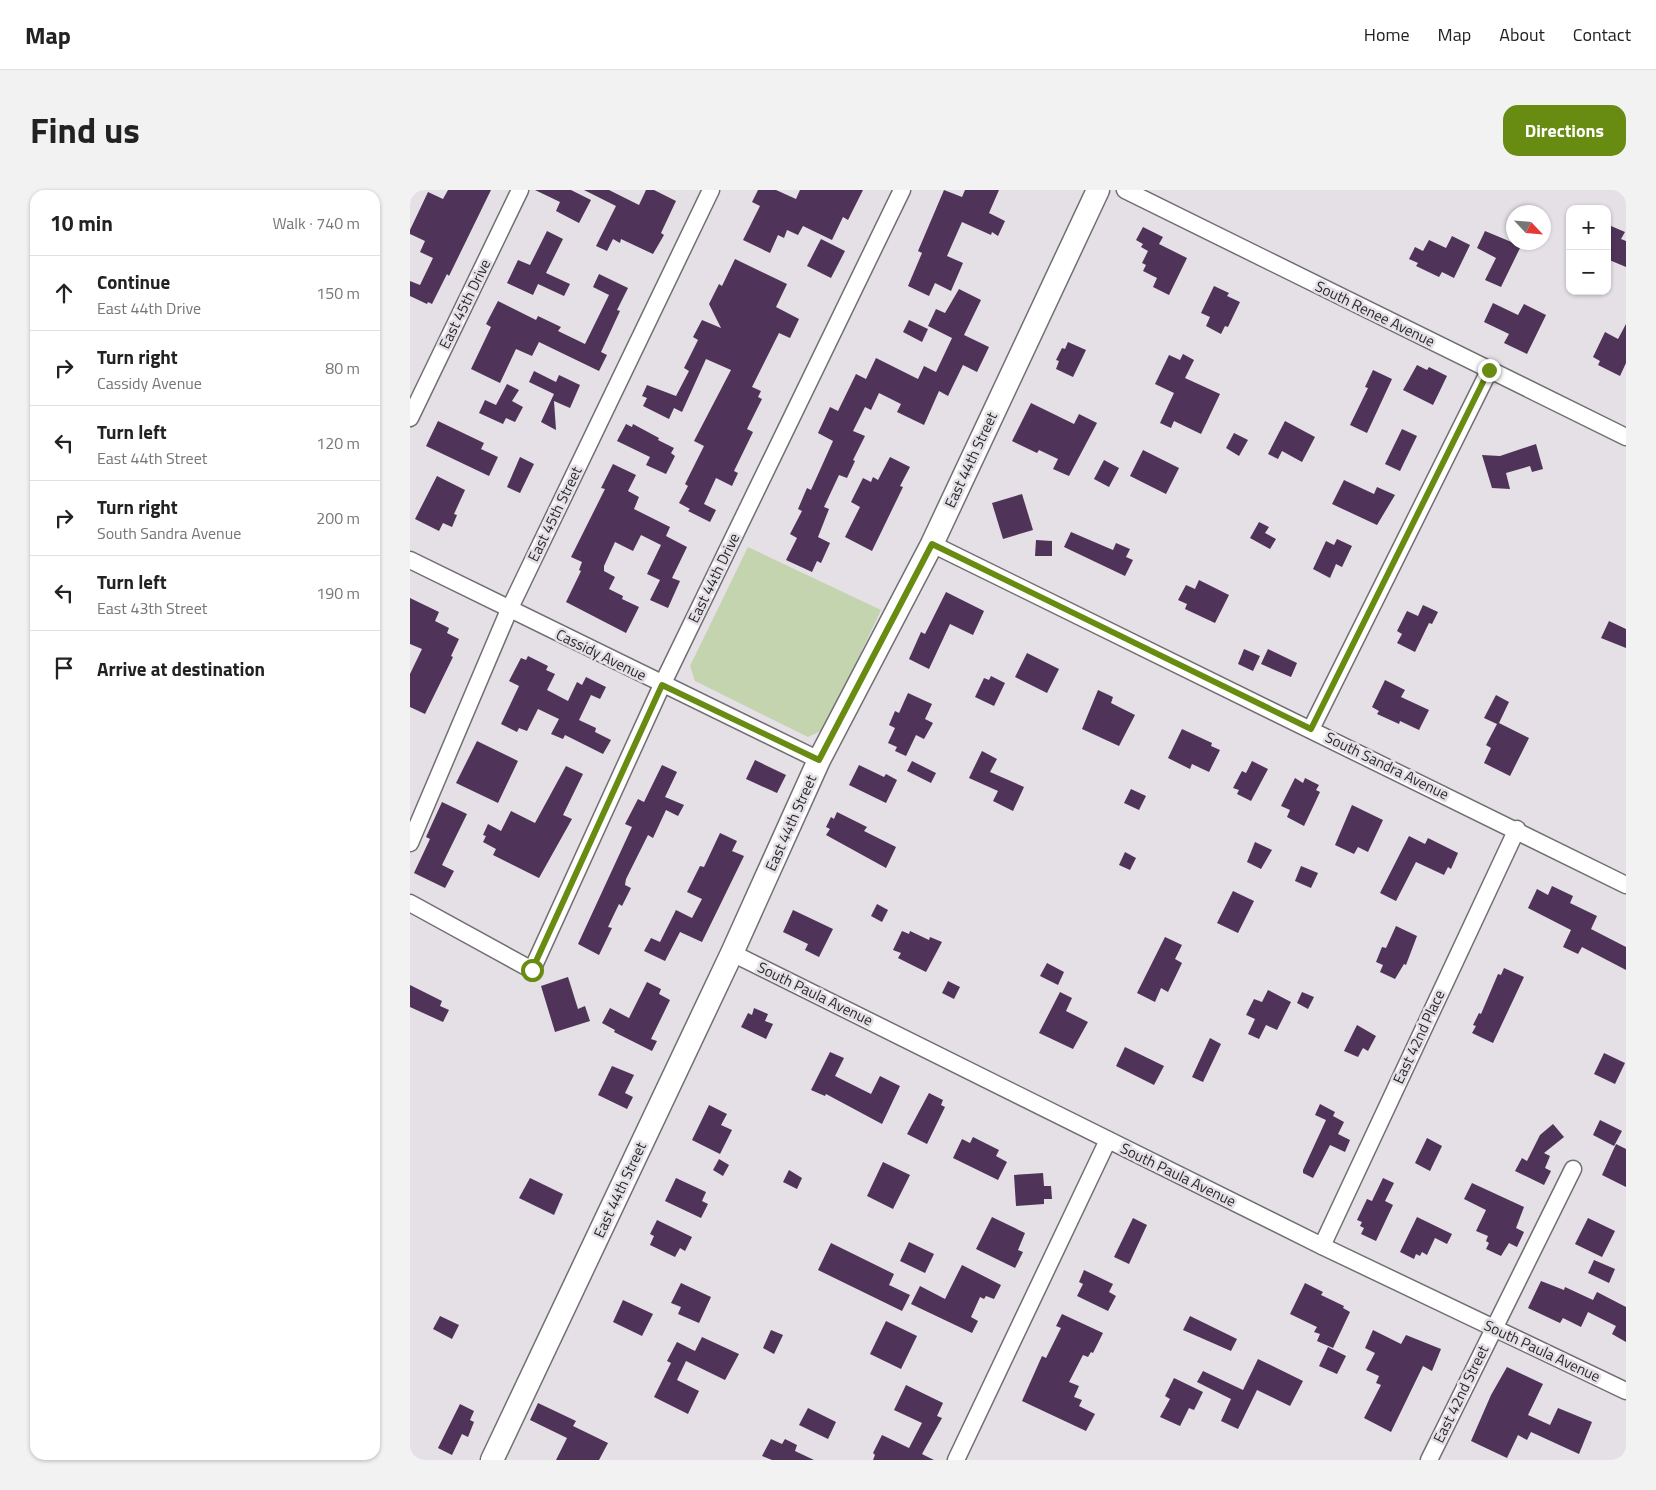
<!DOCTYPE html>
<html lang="en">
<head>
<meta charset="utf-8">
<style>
	body { margin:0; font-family:"Titillium Web",sans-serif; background:#f2f2f2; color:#222 }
	.controls { position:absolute; right:15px; top:15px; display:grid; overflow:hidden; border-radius:10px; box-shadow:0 1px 4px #0004 }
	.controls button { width:45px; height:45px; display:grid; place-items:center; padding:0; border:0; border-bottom:1px solid #e0e0e0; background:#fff; color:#222; font:25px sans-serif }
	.compass { position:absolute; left:1096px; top:15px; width:45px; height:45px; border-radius:50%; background:#fff; box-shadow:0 1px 4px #0004; rotate:116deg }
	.stop { position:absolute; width:15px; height:15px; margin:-11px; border:4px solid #688b11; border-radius:50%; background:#fff }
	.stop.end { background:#688b11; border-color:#fff; box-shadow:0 1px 5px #0008 }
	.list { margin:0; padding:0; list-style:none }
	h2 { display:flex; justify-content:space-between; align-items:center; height:65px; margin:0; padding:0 20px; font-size:21px }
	h2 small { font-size:16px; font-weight:400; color:#767676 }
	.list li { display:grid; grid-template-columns:32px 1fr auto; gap:15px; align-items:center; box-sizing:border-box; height:75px; padding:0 20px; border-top:1px solid #e0e0e0 }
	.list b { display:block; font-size:19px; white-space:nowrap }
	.list p { margin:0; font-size:16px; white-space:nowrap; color:#767676 }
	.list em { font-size:16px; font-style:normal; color:#767676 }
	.icon { flex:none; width:28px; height:28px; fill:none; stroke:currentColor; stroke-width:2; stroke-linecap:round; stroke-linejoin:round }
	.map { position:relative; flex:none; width:1216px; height:1270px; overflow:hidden; border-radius:15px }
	header { display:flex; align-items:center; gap:30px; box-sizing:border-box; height:70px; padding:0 25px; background:#fff; border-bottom:1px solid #e0e0e0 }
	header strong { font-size:24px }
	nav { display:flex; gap:28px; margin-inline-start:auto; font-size:18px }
	.intro { display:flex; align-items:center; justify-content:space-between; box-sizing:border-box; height:120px; padding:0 30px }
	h1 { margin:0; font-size:35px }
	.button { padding:12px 22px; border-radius:15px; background:#688b11; color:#fff; font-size:18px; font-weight:700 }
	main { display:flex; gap:30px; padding:0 30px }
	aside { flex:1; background:#fff; border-radius:15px; box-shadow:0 1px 4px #0004 }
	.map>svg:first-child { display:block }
	.green { fill:#c4d4af }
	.building { fill:#4f3358 }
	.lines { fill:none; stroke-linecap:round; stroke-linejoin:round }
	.street-casing { stroke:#726f73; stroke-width:19 }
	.secondary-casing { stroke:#726f73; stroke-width:25 }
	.street { stroke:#fff; stroke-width:16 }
	.secondary { stroke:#fff; stroke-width:22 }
	.route { stroke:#688b11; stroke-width:6 }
	.labels { text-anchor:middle; stroke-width:5; stroke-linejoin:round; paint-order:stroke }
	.street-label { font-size:15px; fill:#2a292b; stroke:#e4e0e6 }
</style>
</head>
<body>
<header>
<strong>Map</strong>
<nav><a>Home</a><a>Map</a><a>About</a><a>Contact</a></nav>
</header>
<div class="intro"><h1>Find us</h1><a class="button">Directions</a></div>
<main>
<aside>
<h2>10 min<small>Walk · 740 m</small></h2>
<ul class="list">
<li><svg class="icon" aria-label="ahead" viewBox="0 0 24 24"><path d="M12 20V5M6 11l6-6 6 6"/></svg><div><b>Continue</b><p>East 44th Drive</p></div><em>150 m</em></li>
<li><svg class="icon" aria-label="right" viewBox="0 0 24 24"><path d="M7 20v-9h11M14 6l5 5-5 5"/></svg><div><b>Turn right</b><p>Cassidy Avenue</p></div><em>80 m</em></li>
<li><svg class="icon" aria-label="left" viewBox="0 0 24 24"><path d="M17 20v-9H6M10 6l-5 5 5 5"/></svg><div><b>Turn left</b><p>East 44th Street</p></div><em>120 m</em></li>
<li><svg class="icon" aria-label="right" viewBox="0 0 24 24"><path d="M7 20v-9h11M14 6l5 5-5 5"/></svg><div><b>Turn right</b><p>South Sandra Avenue</p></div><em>200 m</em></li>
<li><svg class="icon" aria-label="left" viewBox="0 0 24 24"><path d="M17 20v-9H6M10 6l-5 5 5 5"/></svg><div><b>Turn left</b><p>East 43th Street</p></div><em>190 m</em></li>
<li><svg class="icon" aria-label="arrive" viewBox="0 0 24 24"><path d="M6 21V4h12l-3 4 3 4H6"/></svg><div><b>Arrive at destination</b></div></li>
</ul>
</aside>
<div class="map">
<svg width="1216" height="1270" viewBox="0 0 1216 1270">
	<rect width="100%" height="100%" fill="#e4e0e6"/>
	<polygon class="green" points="338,357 471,420 415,539 398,547 285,491 280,476"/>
	<g class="building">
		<polygon points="38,0 81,0 39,86 37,84 22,114 18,112 17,114 0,106 0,91 10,95 23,68 10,62 15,51 0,44 0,40 18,2 33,9"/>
		<polygon points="125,0 161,0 181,10 169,33 146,21 150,12"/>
		<polygon points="174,0 199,0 229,15 236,0 244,0 266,11 251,43 254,45 243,64 211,49 210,53 203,49 197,61 186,56 206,16"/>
		<polygon points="348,0 366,0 386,9 390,0 453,0 438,30 433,27 422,50 393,36 388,45 377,40 374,48 368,45 360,63 333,50 350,16 342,12"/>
		<polygon points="534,0 552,7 555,0 589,0 579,23 595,31 588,46 582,42 581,45 552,32 537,66 553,73 541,101 525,93 519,106 498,96 512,63 508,61"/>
		<polygon points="1201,36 1215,42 1211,49 1216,51 1216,77 1197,69 1197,43"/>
		<polygon points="733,37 753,47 749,54 777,68 759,105 743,97 747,88 733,81 736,75 732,73 738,61 731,57 733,54 726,50"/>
		<polygon points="137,41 153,49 136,83 160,94 154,106 128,94 123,105 97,93 108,70 120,75"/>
		<polygon points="1075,41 1111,56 1091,97 1075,90 1086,68 1067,58"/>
		<polygon points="1042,46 1060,55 1044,88 1032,82 1029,87 1006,76 1008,73 999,69 1005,57 1013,61 1019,50 1036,58"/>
		<polygon points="411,49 435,61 421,88 397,76"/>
		<polygon points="325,69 377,94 366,117 389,129 380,148 369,143 342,197 351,201 348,207 352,209 337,239 343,242 324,281 328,283 322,296 306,288 294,314 306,320 300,332 278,321 280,319 269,313 278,296 275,294 294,256 284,251 321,180 296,169 272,222 264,218 259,229 233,216 237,208 232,206 237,195 266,206 279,181 274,178 288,150 283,147 292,130 311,138 299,114 309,94 312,96"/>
		<polygon points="189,84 218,98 207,120 210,121 191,162 197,165 189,181 129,152 122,166 106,159 90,193 61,179 81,137 76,134 88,111 126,130 128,126 151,137 148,141 175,154 199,105 183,97"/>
		<polygon points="804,96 819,103 817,106 830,112 818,137 815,136 811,144 796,136 800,127 791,123"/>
		<polygon points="549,99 571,110 554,145 579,157 567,182 553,175 538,206 529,201 514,235 487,222 491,214 469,203 461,220 455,217 443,241 455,246 443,270 445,271 437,288 429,285 414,317 419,319 408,347 420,353 411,373 407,371 402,382 376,370 387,348 380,344 392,321 388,319 397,298 401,300 423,251 408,243 420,217 428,221 446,184 456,189 466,168 508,189 514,176 526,182 542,148 518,136 526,119 535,123"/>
		<polygon points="1083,113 1108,125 1114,114 1136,125 1117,164 1094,153 1099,144 1074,132"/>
		<polygon points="499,130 518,139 512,152 493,142"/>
		<polygon points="1216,134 1216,173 1210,186 1188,175 1190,171 1183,167 1195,142 1208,149"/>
		<polygon points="658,152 676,160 663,187 646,179 649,171 646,170 652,158 655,159"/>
		<polygon points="773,164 784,170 775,188 810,204 791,244 764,231 761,238 750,233 764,203 745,194 759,165 770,170"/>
		<polygon points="1007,175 1017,180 1019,177 1037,186 1023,215 993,200"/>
		<polygon points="963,180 982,189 957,243 940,235 958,198 955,197"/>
		<polygon points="124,181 146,192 149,185 170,195 160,218 144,211 146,240 131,232 144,204 119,192"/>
		<polygon points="97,194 109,200 102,211 113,217 105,232 96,228 93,234 69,223 75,210 86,215"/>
		<polygon points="621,213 664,234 669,224 687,233 659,286 643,279 648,269 629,260 627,263 602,251"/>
		<polygon points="28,231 74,253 71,259 88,267 79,286 16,256"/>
		<polygon points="875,231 905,247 892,272 872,261 868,269 858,264"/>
		<polygon points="216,234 222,237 223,234 249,248 248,250 264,258 261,263 265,266 256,284 236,275 240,267 207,251"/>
		<polygon points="992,239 1007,246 990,281 975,274"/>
		<polygon points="824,243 838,250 829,266 816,258"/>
		<polygon points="1126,254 1133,279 1122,282 1120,276 1096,283 1100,299 1082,298 1072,265 1090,266"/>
		<polygon points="733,260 769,278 756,304 720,286"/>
		<polygon points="110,267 124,274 110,303 97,297"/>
		<polygon points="480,267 500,277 490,296 493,297 462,361 435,347 450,317 441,312 453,288 461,292 463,287 468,290"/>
		<polygon points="694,270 709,278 699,297 684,289"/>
		<polygon points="203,274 226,285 218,301 229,307 224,319 260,337 256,346 277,357 262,388 270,391 258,418 240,410 250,390 237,384 251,355 231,345 223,361 205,352 194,376 194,381 205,387 199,399 213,406 212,409 229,417 216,443 156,412 171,381 169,380 172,372 161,367 195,299 191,298"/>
		<polygon points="27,286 55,300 44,324 47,325 42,337 33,333 29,341 5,329"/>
		<polygon points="934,290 964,304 967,297 985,305 967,335 922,314"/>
		<polygon points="612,304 623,340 593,349 582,313"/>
		<polygon points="849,332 859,337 855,343 866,349 860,359 840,348"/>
		<polygon points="661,342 703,360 706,353 720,359 716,367 723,370 715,386 654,357"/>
		<polygon points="927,349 942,356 932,377 926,374 920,388 903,379 916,351 924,355"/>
		<polygon points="626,350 642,351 642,366 625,366"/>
		<polygon points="789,390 819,405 805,433 775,419 777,414 768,410 776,395 785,399"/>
		<polygon points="536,402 574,421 563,445 540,434 519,479 499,469 511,442 515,444"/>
		<polygon points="0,408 29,422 25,431 39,438 37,443 49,449 41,466 43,467 15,524 0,517 0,484 12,459 0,454"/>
		<polygon points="1013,415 1028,422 1022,434 1019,433 1005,462 987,453 992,444 987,441 997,421 1008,426"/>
		<polygon points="1199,431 1216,439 1216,458 1191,448"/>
		<polygon points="834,459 850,466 843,481 828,474"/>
		<polygon points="858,459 887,473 881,487 851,474"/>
		<polygon points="617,463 649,479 637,503 605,487"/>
		<polygon points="118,466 138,476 136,480 145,484 137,500 158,511 167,492 172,495 176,487 196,497 190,509 181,505 169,530 186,538 185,542 201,550 193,564 155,545 153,549 141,544 149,529 128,519 117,541 109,538 107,542 91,534 109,496 99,491 111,468 116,470"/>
		<polygon points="581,486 595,493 584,516 565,507 574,488 579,490"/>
		<polygon points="975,490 995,500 991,507 1019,520 1009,540 990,531 989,534 967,524 969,521 962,517"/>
		<polygon points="688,500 703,507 701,513 725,525 709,556 672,539"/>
		<polygon points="498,503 522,514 515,529 523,533 514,549 506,545 496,566 485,561 487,557 478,553 485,538 479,535 485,521 489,523"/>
		<polygon points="1086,505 1099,512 1089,533 1119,548 1100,586 1074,573 1081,558 1076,555 1087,534 1074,528"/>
		<polygon points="772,539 802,553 801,556 810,560 799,582 782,574 780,579 758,568"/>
		<polygon points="67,551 108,571 88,613 46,593"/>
		<polygon points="572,561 587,569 580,582 614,597 603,621 583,611 588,601 559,588"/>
		<polygon points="345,570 376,585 367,603 336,589"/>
		<polygon points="502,571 526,583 521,593 497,581"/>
		<polygon points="842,571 858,579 841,611 827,604 829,600 823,598 832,581 836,583"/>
		<polygon points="252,575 267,582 255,607 274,615 268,626 256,620 243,648 238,645 216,689 215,695 221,698 212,716 209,714 198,737 202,738 189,765 168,754 222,637 215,634 228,609 234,612"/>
		<polygon points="449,575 474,587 476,584 487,590 476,613 439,595"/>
		<polygon points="156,576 173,584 153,625 162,629 129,688 83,665 86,659 73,652 76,646 73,645 78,634 91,641 101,621 125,633"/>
		<polygon points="885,588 893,593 895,588 909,595 906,600 910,602 894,636 877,627 880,620 871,616"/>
		<polygon points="721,599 736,606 729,620 714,613"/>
		<polygon points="32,612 57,624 32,675 44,681 35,698 4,683 20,649 16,647"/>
		<polygon points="942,615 973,630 958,662 948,657 944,664 925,655"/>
		<polygon points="427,622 457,637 454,641 486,657 476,678 416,645 420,639 416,637 421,627 424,629"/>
		<polygon points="310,643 327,651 322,661 334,666 292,752 270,742 255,771 234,761 241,748 250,752 266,720 282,728 292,709 277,702 290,676 294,677"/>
		<polygon points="999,646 1015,654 1018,648 1048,663 1041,679 1038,677 1034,685 1006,672 986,711 970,703"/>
		<polygon points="845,652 862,660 851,679 837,672"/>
		<polygon points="715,662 726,668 720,680 709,675"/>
		<polygon points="891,676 908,683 901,698 885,691"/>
		<polygon points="1142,696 1163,706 1160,713 1187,726 1181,739 1216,757 1216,780 1172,757 1168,764 1153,757 1161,740 1118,718 1127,699 1138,705"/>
		<polygon points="823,701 844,711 828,743 807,733"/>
		<polygon points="467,714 478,720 472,732 461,726"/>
		<polygon points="383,720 423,739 409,767 395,760 398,754 373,742"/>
		<polygon points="986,736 1007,746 996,775 994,774 985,789 970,782 973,775 966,772 972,757 976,758"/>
		<polygon points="492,741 499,744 500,741 519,750 520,747 532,752 516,782 488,768 491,763 483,760"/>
		<polygon points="755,747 772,755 765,769 772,773 758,802 751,798 745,812 727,803"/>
		<polygon points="637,773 654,782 648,795 630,786"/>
		<polygon points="1094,778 1114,787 1083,853 1062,843 1066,836 1063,835 1069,823 1071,824 1088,784 1091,785"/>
		<polygon points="158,787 168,819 175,816 180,831 145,842 131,796"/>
		<polygon points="538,791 550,797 544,809 532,803"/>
		<polygon points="237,792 251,799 249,804 260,810 241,849 247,851 242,861 204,842 205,840 192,833 200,818 219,828"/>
		<polygon points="0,795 32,811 30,816 39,820 33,832 0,817"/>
		<polygon points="858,800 881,812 867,840 856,835 849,849 838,844 845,829 836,825 844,809 852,812"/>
		<polygon points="650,802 662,808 656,821 678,832 663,859 629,843"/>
		<polygon points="892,802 904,807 898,819 887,813"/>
		<polygon points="344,818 358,824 355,831 363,834 356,849 331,837 338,823 342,825"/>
		<polygon points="947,835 966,846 958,861 953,858 948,867 934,861"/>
		<polygon points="800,848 811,854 793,892 782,887"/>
		<polygon points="715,857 754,876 744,895 706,876"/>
		<polygon points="420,862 434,868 425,886 461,904 470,886 490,896 472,934 416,904 415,906 401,900"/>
		<polygon points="1194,863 1215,873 1205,894 1184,884"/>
		<polygon points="202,876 224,885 215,903 223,907 217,919 188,905"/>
		<polygon points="519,903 533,910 531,915 535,917 517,954 497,944"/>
		<polygon points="910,914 925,922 923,926 934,932 928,944 940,950 935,962 920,955 903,988 893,983 893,980 916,930 905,925"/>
		<polygon points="299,915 317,924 311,935 322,940 310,964 282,950"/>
		<polygon points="1190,930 1212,941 1204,956 1183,945"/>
		<polygon points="1143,934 1154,947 1134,963 1140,966 1135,978 1141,981 1134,995 1105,981 1112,968 1117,971 1130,945"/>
		<polygon points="563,947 589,960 586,966 597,972 588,990 543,968 552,949 560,953"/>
		<polygon points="1017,948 1032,956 1020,981 1005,973"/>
		<polygon points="1206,954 1216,959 1216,997 1192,985"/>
		<polygon points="309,969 319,975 313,986 303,980"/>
		<polygon points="473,972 500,985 483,1019 457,1006"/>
		<polygon points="379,980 392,988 387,999 373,992"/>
		<polygon points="633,983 634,996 641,996 642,1009 634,1009 634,1014 606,1016 604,985"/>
		<polygon points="120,988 153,1004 144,1025 109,1008"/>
		<polygon points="266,988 296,1002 292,1011 298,1014 291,1028 255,1011"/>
		<polygon points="973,988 984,993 975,1011 983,1015 966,1051 951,1044 954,1038 950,1036 952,1032 947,1030 957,1009 962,1011"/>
		<polygon points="1062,993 1114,1017 1106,1038 1114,1042 1107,1057 1099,1053 1091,1066 1076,1059 1079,1053 1076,1051 1078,1046 1066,1041 1076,1020 1054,1009"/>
		<polygon points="582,1027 615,1043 608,1060 613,1062 605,1078 566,1059"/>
		<polygon points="1007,1027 1042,1044 1037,1054 1025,1048 1017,1065 1012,1062 1010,1066 1006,1064 1004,1069 990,1062"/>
		<polygon points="723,1028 737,1035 719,1074 704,1067"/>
		<polygon points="1178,1028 1205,1041 1192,1067 1165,1054"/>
		<polygon points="247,1030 282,1047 275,1061 270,1058 265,1067 240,1055 244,1046 240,1044"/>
		<polygon points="499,1052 524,1064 515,1083 490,1071"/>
		<polygon points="421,1053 484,1084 479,1095 500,1105 492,1121 408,1080"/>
		<polygon points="1184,1070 1205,1079 1199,1093 1178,1083"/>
		<polygon points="552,1075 591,1095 584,1109 576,1106 574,1109 570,1107 561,1127 568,1131 562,1143 501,1114 510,1096 535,1109"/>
		<polygon points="674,1080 703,1094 699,1102 706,1106 698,1121 667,1106 673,1094 669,1092"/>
		<polygon points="1131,1091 1154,1100 1155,1097 1183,1110 1187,1102 1216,1117 1216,1152 1202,1144 1206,1136 1178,1122 1171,1137 1153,1128 1150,1133 1118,1118"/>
		<polygon points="271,1093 301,1107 289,1133 268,1124 271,1117 261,1113"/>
		<polygon points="895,1093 913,1102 911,1105 934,1116 933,1118 940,1122 923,1158 907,1151 910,1144 904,1142 907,1137 880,1124"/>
		<polygon points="213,1110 243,1124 232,1146 203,1132"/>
		<polygon points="652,1124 693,1143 683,1163 681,1162 678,1167 673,1165 659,1192 669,1196 664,1207 672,1210 669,1216 685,1224 676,1241 612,1211 632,1166 636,1168 651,1138 646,1136"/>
		<polygon points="30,1126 49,1135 42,1149 23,1139"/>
		<polygon points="780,1126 827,1149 821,1161 773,1140"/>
		<polygon points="476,1131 507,1146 491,1179 460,1164"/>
		<polygon points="361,1140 373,1145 364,1164 353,1158"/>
		<polygon points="963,1140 991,1154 996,1145 1031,1159 1022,1181 1013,1176 981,1242 954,1228 971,1195 966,1193 969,1186 956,1180 965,1163 955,1158"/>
		<polygon points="292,1147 329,1164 315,1190 276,1171 267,1190 289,1201 278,1224 244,1207 261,1173 257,1171 267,1152 285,1161"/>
		<polygon points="918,1157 936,1166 927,1184 909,1176"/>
		<polygon points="848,1169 893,1191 880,1216 847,1200 828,1239 811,1231 821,1209 787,1192 793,1181 833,1200"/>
		<polygon points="1097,1177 1133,1194 1118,1225 1140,1235 1148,1218 1182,1232 1169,1264 1121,1242 1117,1250 1108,1245 1097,1268 1061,1251 1081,1205"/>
		<polygon points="764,1188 793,1202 784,1220 779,1218 770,1236 750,1227 760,1209 755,1206"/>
		<polygon points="496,1195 533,1213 527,1226 532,1228 512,1264 524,1270 463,1270 465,1265 463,1263 472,1245 499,1258 512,1233 484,1220"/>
		<polygon points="128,1213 166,1231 163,1236 198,1253 189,1270 146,1270 157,1248 120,1230"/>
		<polygon points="50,1214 64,1221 60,1230 64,1232 58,1247 52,1244 42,1265 28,1258"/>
		<polygon points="398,1218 426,1232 418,1249 389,1235"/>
		<polygon points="361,1249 372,1254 375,1249 387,1255 385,1261 404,1270 362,1270 352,1266"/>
	</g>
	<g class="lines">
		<g class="street-casing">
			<g id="street">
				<polyline points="715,0 1216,247"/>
				<polyline points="0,228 110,0"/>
				<polyline points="522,354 1216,695"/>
				<polyline points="0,370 409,570"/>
				<polyline points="901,539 1079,181"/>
				<polyline points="0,653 99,420 301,0"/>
				<polyline points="0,713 122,780 252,495 492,0"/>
				<polyline points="322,763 912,1056 1216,1201"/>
				<polyline points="912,1056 1107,639"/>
				<polyline points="546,1270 698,950"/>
				<polyline points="1019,1270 1163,979"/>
			</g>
		</g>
		<g class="secondary-casing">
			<polyline id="secondary" points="82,1270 322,763 409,570 522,354 688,0"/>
		</g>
		<use href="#street" class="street"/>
		<use href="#secondary" class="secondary"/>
	</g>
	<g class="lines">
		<polyline class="route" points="122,780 252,495 409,570 522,354 901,539 1079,180"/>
	</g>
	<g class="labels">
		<g class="street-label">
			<text transform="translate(55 114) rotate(-64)" y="5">East 45th Drive</text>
			<text transform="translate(965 124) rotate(26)" y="5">South Renee Avenue</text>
			<text transform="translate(561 270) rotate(-65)" y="5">East 44th Street</text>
			<text transform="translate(145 324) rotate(-64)" y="5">East 45th Street</text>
			<text transform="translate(304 388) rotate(-64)" y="5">East 44th Drive</text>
			<text transform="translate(191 465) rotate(26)" y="5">Cassidy Avenue</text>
			<text transform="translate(977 576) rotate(26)" y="5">South Sandra Avenue</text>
			<text transform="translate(381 633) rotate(-66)" y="5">East 44th Street</text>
			<text transform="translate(405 804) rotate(26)" y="5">South Paula Avenue</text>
			<text transform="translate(1009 847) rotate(-65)" y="5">East 42nd Place</text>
			<text transform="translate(768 985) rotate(26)" y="5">South Paula Avenue</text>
			<text transform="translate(210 1000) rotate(-65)" y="5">East 44th Street</text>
			<text transform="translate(1132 1161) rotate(25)" y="5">South Paula Avenue</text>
			<text transform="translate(1051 1204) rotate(-64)" y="5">East 42nd Street</text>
		</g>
	</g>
</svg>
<div class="controls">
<button>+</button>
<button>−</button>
</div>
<svg class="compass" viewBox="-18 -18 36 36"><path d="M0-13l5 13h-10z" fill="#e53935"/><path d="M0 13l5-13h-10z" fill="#767676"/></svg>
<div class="stop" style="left:122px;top:780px"></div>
<div class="stop end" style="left:1079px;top:180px"></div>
</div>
</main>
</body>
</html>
